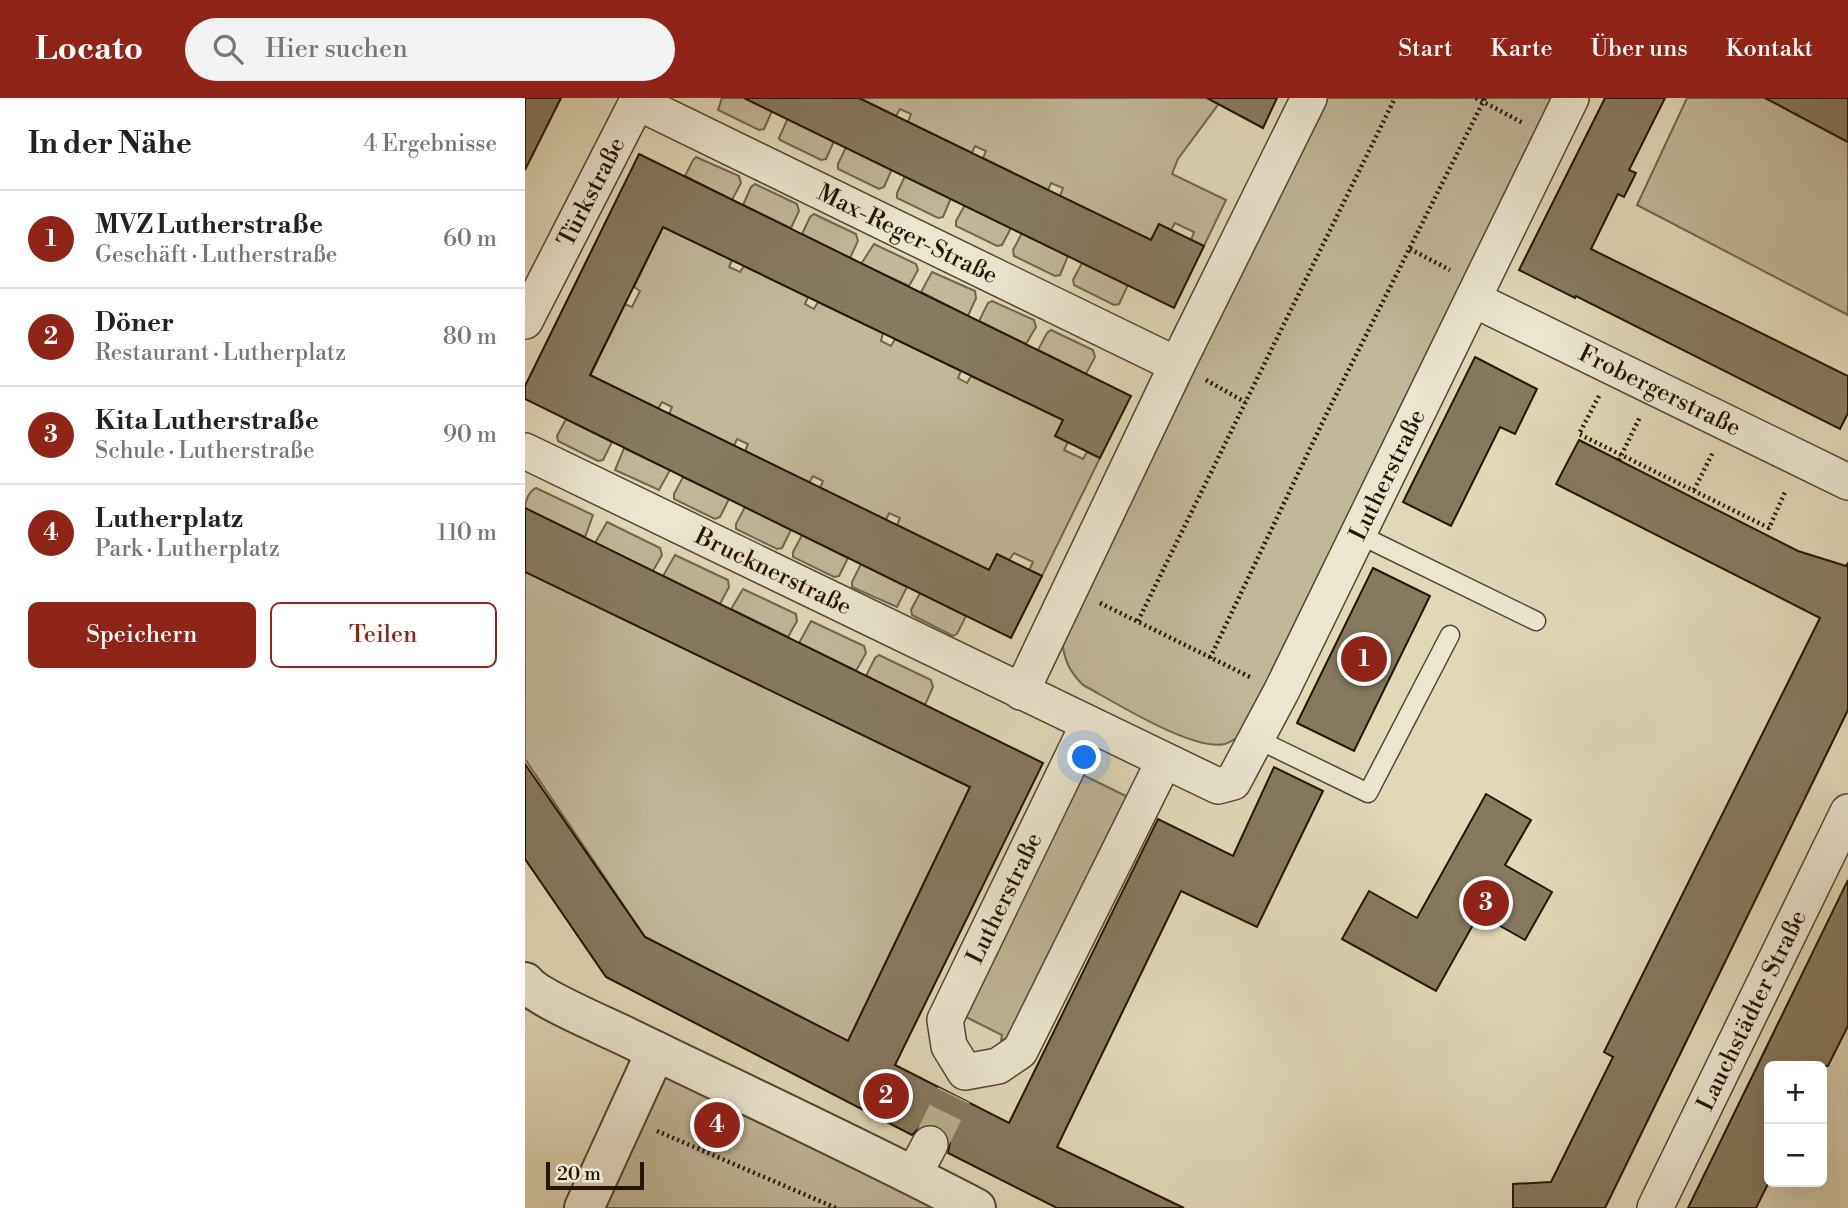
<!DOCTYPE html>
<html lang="de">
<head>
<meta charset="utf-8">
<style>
	body { margin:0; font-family:"Libre Bodoni",serif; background:#f2f2f2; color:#222 }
	.controls { position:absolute; right:21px; bottom:21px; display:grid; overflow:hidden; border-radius:10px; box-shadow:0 7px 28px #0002 }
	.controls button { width:63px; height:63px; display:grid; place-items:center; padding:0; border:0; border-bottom:2px solid #e0e0e0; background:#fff; color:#222; font:35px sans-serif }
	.scale { position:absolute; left:21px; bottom:18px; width:98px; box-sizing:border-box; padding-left:7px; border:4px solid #251500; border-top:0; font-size:19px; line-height:24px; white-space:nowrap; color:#251500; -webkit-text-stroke:5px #ece6d1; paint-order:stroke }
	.you { position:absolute; left:560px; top:660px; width:24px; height:24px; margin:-18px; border:5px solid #fff; border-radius:50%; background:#1a73e8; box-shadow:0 0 0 10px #1a73e833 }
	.badge { display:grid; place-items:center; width:46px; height:46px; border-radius:50%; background:#8f2418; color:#fff; font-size:23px; font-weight:700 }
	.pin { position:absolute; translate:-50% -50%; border:4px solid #fff; box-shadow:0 2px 7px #0006 }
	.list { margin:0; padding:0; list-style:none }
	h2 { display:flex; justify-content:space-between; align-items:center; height:91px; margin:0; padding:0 28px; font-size:30px }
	h2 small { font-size:23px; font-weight:400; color:#767676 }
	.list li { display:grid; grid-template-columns:46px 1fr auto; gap:21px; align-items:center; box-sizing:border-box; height:98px; padding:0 28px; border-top:2px solid #e0e0e0 }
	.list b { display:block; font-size:26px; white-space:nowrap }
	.list p { margin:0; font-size:23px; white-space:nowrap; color:#767676 }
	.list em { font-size:23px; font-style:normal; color:#767676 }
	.actions { display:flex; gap:14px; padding:21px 28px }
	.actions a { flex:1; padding:16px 0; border:2px solid #8f2418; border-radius:10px; text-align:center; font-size:24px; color:#8f2418 }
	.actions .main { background:#8f2418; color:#fff }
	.icon { flex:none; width:38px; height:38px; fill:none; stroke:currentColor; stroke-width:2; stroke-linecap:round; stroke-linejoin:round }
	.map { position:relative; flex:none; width:1323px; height:1110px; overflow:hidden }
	header { display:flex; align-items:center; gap:42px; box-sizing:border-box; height:98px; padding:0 35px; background:#8f2418; color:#fff }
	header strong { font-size:33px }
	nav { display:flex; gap:38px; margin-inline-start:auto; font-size:24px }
	.search { width:490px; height:63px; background:#f2f2f2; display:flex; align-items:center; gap:18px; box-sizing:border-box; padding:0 24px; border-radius:38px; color:#767676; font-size:26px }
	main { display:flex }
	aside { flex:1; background:#fff }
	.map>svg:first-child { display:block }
	.green { fill:#c1b799; stroke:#73664c; stroke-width:2 }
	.building { fill:#877a60; stroke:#251500; stroke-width:2 }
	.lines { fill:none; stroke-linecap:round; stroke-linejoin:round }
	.minor-tunnel { stroke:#bbb193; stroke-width:35; stroke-dasharray:35 18; stroke-linecap:butt }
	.service-casing { stroke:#54462e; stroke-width:21 }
	.minor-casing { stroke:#54462e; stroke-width:38 }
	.tertiary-casing { stroke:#54462e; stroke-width:42 }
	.path { stroke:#251500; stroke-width:4.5; stroke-dasharray:2 3.5; stroke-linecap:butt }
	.service { stroke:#ece6d1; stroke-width:18 }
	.minor { stroke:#ece6d1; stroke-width:35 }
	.tertiary { stroke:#ece6d1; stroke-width:38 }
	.labels { text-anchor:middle; stroke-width:5; stroke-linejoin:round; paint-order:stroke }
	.street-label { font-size:24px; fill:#251500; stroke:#ece6d1 }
</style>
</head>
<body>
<header>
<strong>Locato</strong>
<div class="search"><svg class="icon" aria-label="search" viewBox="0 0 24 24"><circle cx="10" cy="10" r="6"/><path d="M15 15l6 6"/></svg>Hier suchen</div>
<nav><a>Start</a><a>Karte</a><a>Über uns</a><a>Kontakt</a></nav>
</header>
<main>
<aside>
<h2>In der Nähe<small>4 Ergebnisse</small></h2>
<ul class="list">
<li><span class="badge">1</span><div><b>MVZ Lutherstraße</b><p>Geschäft · Lutherstraße</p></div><em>60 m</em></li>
<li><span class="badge">2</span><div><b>Döner</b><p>Restaurant · Lutherplatz</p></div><em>80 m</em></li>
<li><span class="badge">3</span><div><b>Kita Lutherstraße</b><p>Schule · Lutherstraße</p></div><em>90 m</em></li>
<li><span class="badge">4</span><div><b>Lutherplatz</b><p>Park · Lutherplatz</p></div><em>110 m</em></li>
</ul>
<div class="actions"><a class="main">Speichern</a><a>Teilen</a></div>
</aside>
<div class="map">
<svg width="1323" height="1110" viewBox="0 0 1323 1110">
	<rect width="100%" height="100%" fill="#e1d8b8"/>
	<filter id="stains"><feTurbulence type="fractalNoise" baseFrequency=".00286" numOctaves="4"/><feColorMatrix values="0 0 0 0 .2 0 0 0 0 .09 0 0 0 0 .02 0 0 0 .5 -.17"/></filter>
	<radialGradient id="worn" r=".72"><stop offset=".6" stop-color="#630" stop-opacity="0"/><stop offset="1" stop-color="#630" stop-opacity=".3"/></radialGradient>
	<g class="green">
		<polygon points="197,0 222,0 247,13 239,31 234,32 193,12"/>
		<polygon points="334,0 698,0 653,61 647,76 701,102 679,148 666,142 669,134 650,125 646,132 634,126 626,142 535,98 538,90 526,85 523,92 458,60 461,53 450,48 447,55 383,24 386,16 375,11 371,18"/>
		<path d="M801,0H1034L719,635C713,639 706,644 700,646C668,654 588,603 558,587C544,573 539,562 537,542Z"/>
		<polygon points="1162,0 1268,0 1263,12 1323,44 1323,217 1112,107"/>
		<polygon points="263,20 309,43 301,61 296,62 255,42 254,40"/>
		<polygon points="321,49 367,71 359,89 354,91 313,71 313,66"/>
		<polygon points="171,59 214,78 216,85 207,102 160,78 168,62"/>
		<polygon points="380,78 426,100 418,119 413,120 372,100 372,95"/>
		<polygon points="230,86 272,106 274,113 266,130 218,107 226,89"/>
		<polygon points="440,107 486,130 477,147 472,148 431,128 431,123"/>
		<polygon points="289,116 331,136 333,143 325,160 277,136 285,119"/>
		<polygon points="138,129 207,162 204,169 215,174 219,168 283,199 280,206 289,211 293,204 358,235 356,243 366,248 370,241 436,273 433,280 442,285 446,278 538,322 543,344 539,352 558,361 562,354 575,360 517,478 504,472 508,464 489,455 484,462 472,456 464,472 372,427 375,420 364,415 361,422 295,390 298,383 288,378 284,385 220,353 223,346 212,341 209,348 144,316 147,309 137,304 133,311 65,278 100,206 107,209 115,193 109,189"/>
		<polygon points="497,135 543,158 535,177 530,178 489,158 488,152"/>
		<polygon points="349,146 391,166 393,172 384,188 336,166"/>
		<polygon points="557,165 603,187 594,206 589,207 549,187 548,182"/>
		<polygon points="407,174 450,193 451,200 443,218 396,194"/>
		<polygon points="467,203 509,222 511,229 501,246 454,223 463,205"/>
		<polygon points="526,232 568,252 570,259 561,276 513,252 522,235"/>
		<polygon points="41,321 87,344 78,362 73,363 33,343 32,338"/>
		<polygon points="99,350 145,372 134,392 90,372"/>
		<polygon points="158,379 204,401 195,419 190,421 149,401 149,396"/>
		<path d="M11,390L68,417L60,439L0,410C0,403 4,393 11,390Z"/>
		<polygon points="220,409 266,432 257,450 252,451 211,431 211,426"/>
		<polygon points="82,424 135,450 137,457 128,473 70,445"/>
		<polygon points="277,437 323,460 314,478 309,479 268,459 268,454"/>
		<polygon points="150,457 203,482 204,489 195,506 138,478"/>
		<polygon points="336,466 382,489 372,509 327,489 327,484"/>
		<polygon points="0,473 445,689 323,943 120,839 0,661"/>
		<polygon points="218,491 271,516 272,523 263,539 206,511"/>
		<polygon points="395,495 441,518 432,536 428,538 387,517 386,512"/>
		<polygon points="286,523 339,548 341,555 331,573 274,545"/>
		<polygon points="354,557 406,582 408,589 400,607 341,578 350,560"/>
		<polygon points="556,676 605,700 490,936 476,943 477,937 441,919 437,923"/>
		<polygon points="131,953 451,1110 59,1110"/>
	</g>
	<g class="building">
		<polygon points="0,0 36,0 0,72"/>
		<polygon points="219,0 334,0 626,142 634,126 679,148 649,210"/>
		<polygon points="682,0 752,0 738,30"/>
		<polygon points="1080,0 1140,0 1104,72 1111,75 1099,99 1093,96 1066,151 1323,278 1323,315 1315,331 1051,198 1050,200 994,172"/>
		<polygon points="1240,0 1323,0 1323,44"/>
		<polygon points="114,56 606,298 575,360 530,338 538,322 138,129 65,277 464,472 472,456 517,478 486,540 0,301 0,288"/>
		<polygon points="950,259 1012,291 990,336 975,329 926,428 878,404"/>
		<polygon points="1054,342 1273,453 1321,468 1323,465 1323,612 1080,1110 988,1110 988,1086 1026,1084 1088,959 1079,954 1295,520 1031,386"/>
		<polygon points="0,410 518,665 370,967 484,1025 633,721 708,758 749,669 798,693 732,829 656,793 532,1049 659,1110 532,1110 423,1055 425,1045 422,1036 414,1028 405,1026 395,1029 387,1037 81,879 0,761 0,666 120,839 323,943 445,689 0,474"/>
		<polygon points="848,470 905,498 829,653 772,625"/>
		<polygon points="961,696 1006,722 980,767 1027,794 1000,842 954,816 911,893 817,841 844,793 892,820"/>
		<polygon points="1323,782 1323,928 1303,968 1244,968 1244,1084 1231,1110 1163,1110"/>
	</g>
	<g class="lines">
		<polyline class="minor-tunnel" points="405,1046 429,997"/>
		<g class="service-casing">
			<g id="service">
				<polyline points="833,436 1011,523"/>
				<polyline points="732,641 843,695 925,537"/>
			</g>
		</g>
		<g class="minor-casing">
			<g id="minor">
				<path id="s1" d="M112,4L652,267"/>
				<path id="s2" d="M948,201L1323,384"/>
				<path id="s3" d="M0,223L114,0"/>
				<path id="s4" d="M0,353L693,688L708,684L756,594L1046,0"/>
				<polyline points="496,594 652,267 784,0"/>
				<polyline points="563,627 420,922 424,948 440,974 473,968 495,953 639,663"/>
				<polyline points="388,1078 405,1046"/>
				<path id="s5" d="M1130,1110L1323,714"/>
			</g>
		</g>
		<g class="tertiary-casing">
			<g id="tertiary">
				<path d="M0,884C12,900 80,928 102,939C219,996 336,1050 451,1110"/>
				<polyline points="59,1110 131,953"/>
			</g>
		</g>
		<g class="path">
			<polyline points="951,0 998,25"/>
			<polyline points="885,151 925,172"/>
			<polyline points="681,282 720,304"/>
			<polyline points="1074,298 1054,336 1244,430 1261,392"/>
			<polyline points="1094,362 1115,319"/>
			<polyline points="1169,392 1188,354"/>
			<polyline points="575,505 727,580"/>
			<polyline points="613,523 870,0"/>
			<polyline points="685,560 802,315 960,0"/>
			<polyline points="132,1033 311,1110"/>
		</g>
		<use href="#service" class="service"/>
		<use href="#minor" class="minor"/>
		<use href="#tertiary" class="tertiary"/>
	</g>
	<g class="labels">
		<g class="street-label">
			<text dy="8" stroke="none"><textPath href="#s3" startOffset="145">Türkstraße</textPath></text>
			<text dy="8" stroke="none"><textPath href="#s1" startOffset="301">Max-Reger-Straße</textPath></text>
			<text dy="8" stroke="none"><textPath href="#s2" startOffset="208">Frobergerstraße</textPath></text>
			<text dy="8" stroke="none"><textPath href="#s4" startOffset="1129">Lutherstraße</textPath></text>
			<text dy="8" stroke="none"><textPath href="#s4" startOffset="276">Brucknerstraße</textPath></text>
			<text transform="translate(479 800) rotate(-64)" y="8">Lutherstraße</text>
			<text dy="8" stroke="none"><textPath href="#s5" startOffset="220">Lauchstädter Straße</textPath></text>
		</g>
	</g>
	<rect width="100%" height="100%" filter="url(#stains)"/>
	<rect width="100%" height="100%" fill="url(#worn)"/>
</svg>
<div class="controls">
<button>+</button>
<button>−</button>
</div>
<div class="scale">20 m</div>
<div class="you"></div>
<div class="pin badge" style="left:839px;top:561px">1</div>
<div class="pin badge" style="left:361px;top:998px">2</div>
<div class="pin badge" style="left:961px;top:805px">3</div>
<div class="pin badge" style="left:192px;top:1027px">4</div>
</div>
</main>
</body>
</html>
